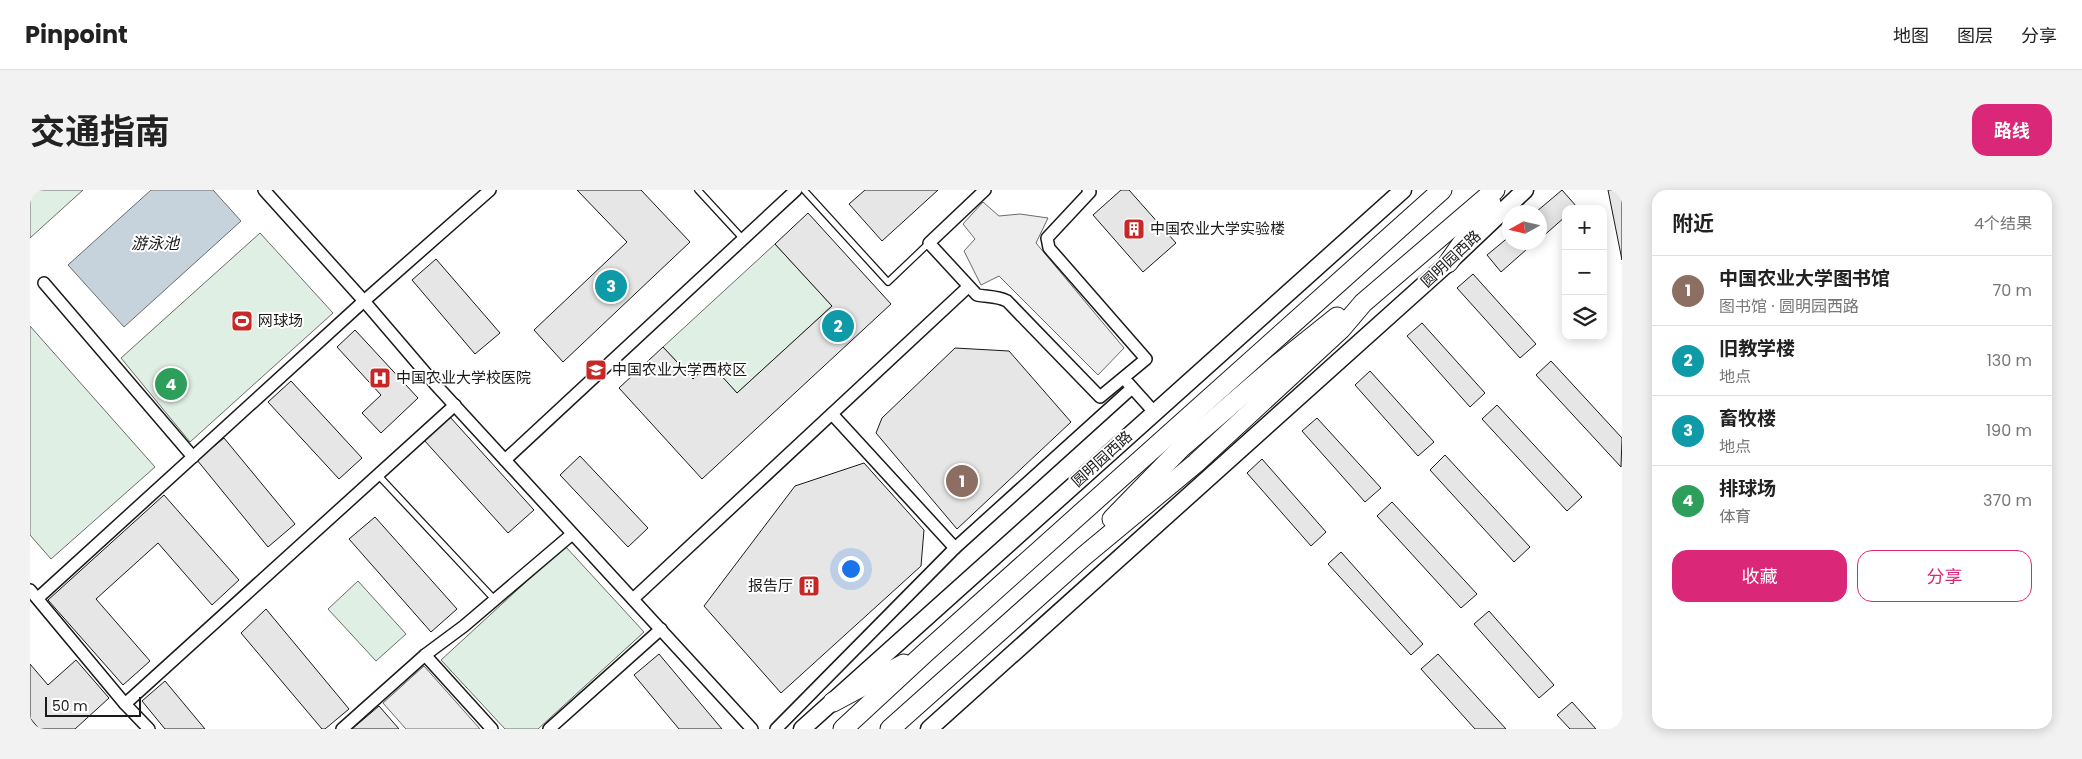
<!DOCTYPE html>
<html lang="zh">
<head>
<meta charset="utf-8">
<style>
	body { margin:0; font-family:Poppins,"Noto Sans SC",sans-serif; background:#f2f2f2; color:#222 }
	.controls { position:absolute; right:15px; top:15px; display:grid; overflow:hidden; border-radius:10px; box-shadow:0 2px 12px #0003 }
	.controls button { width:45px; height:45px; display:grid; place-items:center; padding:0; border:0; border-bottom:1px solid #e0e0e0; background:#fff; color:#222; font:25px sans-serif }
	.compass { position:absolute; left:1472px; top:15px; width:45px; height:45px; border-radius:50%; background:#fff; box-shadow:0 2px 12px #0003; rotate:262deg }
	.scale { position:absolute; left:15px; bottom:12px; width:96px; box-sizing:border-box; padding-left:5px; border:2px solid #1a1a1a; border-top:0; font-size:14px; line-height:18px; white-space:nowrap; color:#1a1a1a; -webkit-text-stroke:4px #fff; paint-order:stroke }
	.you { position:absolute; left:820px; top:378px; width:18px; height:18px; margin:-12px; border:4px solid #fff; border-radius:50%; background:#1a73e8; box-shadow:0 0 0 8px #1a73e833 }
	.badge { display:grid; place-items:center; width:32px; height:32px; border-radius:50%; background:#db2777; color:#fff; font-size:16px; font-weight:700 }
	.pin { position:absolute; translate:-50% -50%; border:2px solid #fff; box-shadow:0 1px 5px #0006 }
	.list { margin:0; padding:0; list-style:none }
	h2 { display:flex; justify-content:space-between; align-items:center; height:65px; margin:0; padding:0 20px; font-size:21px }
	h2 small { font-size:16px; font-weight:400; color:#767676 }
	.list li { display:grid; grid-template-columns:32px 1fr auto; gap:15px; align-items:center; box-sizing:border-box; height:70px; padding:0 20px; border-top:1px solid #e0e0e0 }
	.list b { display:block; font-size:19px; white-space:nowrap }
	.list p { margin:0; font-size:16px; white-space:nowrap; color:#767676 }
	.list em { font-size:16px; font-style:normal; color:#767676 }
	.actions { display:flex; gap:10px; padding:15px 20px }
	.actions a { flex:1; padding:11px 0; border:1px solid #db2777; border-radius:15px; text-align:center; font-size:18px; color:#db2777 }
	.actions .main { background:#db2777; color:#fff }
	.icon { flex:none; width:28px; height:28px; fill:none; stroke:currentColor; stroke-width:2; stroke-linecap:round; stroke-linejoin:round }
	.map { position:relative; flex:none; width:1592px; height:539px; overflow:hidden; border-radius:15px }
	header { display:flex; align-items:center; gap:30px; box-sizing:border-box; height:70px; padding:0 25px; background:#fff; border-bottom:1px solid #e0e0e0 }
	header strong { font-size:24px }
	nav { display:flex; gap:28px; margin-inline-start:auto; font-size:18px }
	.intro { display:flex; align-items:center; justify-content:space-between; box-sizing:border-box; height:120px; padding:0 30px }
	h1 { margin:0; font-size:35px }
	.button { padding:12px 22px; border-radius:15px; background:#db2777; color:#fff; font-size:18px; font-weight:700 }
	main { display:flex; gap:30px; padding:0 30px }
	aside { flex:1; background:#fff; border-radius:15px; box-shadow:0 2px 12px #0003 }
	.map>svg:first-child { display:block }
	.green { fill:#e0efe3; stroke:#6a6a6a }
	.parking { fill:#ededed; stroke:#6a6a6a }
	.water { fill:#c6d2dc; stroke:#6a6a6a }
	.building { fill:#e6e6e6; stroke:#1a1a1a }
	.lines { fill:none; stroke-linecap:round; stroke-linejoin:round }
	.lane-casing { stroke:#1a1a1a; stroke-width:8 }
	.street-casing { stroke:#1a1a1a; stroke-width:14 }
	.secondary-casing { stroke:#1a1a1a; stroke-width:19 }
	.primary-casing { stroke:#1a1a1a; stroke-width:21 }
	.lane { stroke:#fff; stroke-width:5.5 }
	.street { stroke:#fff; stroke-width:11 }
	.secondary { stroke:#fff; stroke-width:16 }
	.primary { stroke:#fff; stroke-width:19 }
	.labels { text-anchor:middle; stroke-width:4; stroke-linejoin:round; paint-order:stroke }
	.poi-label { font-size:15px; fill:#1a1a1a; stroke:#fff; text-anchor:start }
	.street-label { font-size:15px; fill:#1a1a1a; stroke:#fff }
	.water-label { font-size:16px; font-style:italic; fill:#1a1a1a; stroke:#fff }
</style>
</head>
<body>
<header>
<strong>Pinpoint</strong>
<nav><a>地图</a><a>图层</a><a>分享</a></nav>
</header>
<div class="intro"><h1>交通指南</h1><a class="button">路线</a></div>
<main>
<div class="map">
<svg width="1592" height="539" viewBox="0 0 1592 539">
	<rect width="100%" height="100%" fill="#fff"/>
	<g class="green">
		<polygon points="0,0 53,0 0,48"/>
		<polygon points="230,43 303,123 160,252 91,168"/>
		<polygon points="745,54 802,116 707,203 680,174 663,189 633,157"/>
		<polygon points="0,136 125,277 21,369 0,345"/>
		<polygon points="535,356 614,442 508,539 475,539 411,470"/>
		<polygon points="328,391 376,444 346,471 298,419"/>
	</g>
	<g class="parking">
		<polygon points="953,12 969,26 990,24 1018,28 1006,53 1094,158 1068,185 969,86 951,95 934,61 945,49 933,34"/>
		<polygon points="394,476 450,539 376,539 353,513"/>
	</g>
	<polygon class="water" points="121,0 183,0 211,31 94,137 38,75"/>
	<g class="building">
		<polygon points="547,0 611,0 660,52 533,172 504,140 597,52"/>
		<polygon points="835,0 908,0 852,51 819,14"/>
		<polygon points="1091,0 1099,0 1146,53 1113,82 1063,25"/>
		<polygon points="1532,0 1547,17 1544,19 1536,19 1536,26 1510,49 1510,22 1506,22"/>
		<polygon points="1578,0 1592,0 1592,70"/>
		<polygon points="778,23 861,114 672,289 589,198 633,157 663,189 680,173 707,203 802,116 745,54"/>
		<polygon points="1480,46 1480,52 1505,52 1471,82 1457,65"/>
		<polygon points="406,69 470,143 445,164 382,90"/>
		<polygon points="1443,84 1506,154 1490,168 1427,98"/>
		<polygon points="1392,133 1455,203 1440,217 1377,146"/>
		<polygon points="325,140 388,208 351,243 332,223 351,205 307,157"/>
		<polygon points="925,158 979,161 1041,232 927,339 846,243 852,228"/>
		<polygon points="1521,171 1592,248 1591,277 1506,185"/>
		<polygon points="1340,181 1404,252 1388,266 1325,195"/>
		<polygon points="261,191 332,268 309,289 238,212"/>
		<polygon points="1467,215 1552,307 1537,321 1452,229"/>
		<polygon points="420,227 504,320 478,343 394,250"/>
		<polygon points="1287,228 1351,298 1335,312 1272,241"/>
		<polygon points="194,248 265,334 238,357 167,270"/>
		<polygon points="1415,265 1500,357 1484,372 1400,280"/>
		<polygon points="550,266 618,338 598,357 530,285"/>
		<polygon points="1232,269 1296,342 1281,356 1217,283"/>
		<polygon points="834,273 894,340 891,376 751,503 674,416 765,296"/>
		<polygon points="134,305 209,390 182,415 128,353 66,409 120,471 93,495 18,410"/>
		<polygon points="1362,312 1447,404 1431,418 1347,326"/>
		<polygon points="345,327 427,419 401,442 319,349"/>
		<polygon points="1311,362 1393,454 1381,465 1298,374"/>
		<polygon points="236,419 319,519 295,539 292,539 211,443"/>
		<polygon points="1459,421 1524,495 1509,508 1444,434"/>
		<polygon points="629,464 692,539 649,539 604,485"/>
		<polygon points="1408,464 1476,539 1445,539 1391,479"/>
		<polygon points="46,470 79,508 45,539 9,539 0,528 0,474 18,495"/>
		<polygon points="135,491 175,539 135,539 112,511"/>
		<polygon points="1542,512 1566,539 1540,539 1527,525"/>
		<polygon points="349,516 369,539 322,539"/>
	</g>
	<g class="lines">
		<g class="lane-casing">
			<g id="lane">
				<polyline points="668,0 714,50"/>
				<polyline points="774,0 858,92 899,53"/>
				<polyline points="348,285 465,410"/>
			</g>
		</g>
		<g class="street-casing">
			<g id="street">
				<polyline points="234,0 334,111 405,194 722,539"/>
				<path d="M955,0L899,53L947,105C957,107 967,106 977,111L1070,207L1116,169L1019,58L1017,48L1060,2L1058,0"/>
				<polyline points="14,93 163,267"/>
				<polyline points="1098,193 1124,222"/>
				<polyline points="802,224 925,358"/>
				<polyline points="475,270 766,0"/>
				<polyline points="0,400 95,514 425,215"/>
				<polyline points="8,408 334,111 460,0"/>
				<polyline points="603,409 938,97"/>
				<polyline points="395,465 462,539"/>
				<polyline points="95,514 119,539"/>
				<polyline points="312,539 395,465 434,436 541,345"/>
				<polyline points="519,539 631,439"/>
				<polyline points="746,539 925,358 1102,198"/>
			</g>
		</g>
		<g class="secondary-casing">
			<g id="secondary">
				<polyline points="772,539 1373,0"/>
				<polyline points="899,539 1418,73 1495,0"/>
			</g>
		</g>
		<g class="primary-casing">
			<g id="primary">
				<polyline points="1418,73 1461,13"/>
				<polyline points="1082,329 1152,257 1247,175 1307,127"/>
				<polyline points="803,512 874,474"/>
				<polyline points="813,539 895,463 1412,0"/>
				<polyline points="860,539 1054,366 1166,273 1311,139 1333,113 1465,0"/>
			</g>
		</g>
		<use href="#lane" class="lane"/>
		<use href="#street" class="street"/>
		<use href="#secondary" class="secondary"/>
		<use href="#primary" class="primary"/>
	</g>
	<defs>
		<g id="building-square" transform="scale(1.125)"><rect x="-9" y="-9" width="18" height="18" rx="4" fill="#c62828" stroke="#fff"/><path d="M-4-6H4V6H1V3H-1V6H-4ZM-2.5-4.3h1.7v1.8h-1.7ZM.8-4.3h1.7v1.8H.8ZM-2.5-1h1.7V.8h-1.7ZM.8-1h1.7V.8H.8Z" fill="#fff"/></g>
		<g id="stadium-square" transform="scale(1.125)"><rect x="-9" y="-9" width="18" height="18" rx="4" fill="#c62828" stroke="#fff"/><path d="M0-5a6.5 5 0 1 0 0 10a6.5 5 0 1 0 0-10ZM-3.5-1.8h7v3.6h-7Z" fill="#fff"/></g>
		<g id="university-square" transform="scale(1.125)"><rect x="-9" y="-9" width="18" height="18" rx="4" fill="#c62828" stroke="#fff"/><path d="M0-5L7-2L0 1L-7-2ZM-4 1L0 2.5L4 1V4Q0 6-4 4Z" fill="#fff"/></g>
		<g id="hospital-square" transform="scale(1.125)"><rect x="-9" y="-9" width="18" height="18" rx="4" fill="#c62828" stroke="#fff"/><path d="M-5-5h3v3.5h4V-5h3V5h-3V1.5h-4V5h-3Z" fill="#fff"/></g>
	</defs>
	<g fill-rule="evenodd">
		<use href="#building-square" x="1104" y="39"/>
		<use href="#stadium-square" x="212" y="131"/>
		<use href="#university-square" x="566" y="180"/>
		<use href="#hospital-square" x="350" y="188"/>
		<use href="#building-square" x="779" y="396"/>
	</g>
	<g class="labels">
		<g class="poi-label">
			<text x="1120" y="44">中国农业大学实验楼</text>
			<text x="228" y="136">网球场</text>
			<text x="582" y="185">中国农业大学西校区</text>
			<text x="366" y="193">中国农业大学校医院</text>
			<text x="763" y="401" text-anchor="end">报告厅</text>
		</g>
		<g class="street-label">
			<text transform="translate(1421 69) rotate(-43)" y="5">圆明园西路</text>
			<text transform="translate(1072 269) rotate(-42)" y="5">圆明园西路</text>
		</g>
		<g class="water-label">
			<text x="125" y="59">游泳池</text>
		</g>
	</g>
</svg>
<div class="controls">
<button>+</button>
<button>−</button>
<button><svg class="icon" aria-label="layers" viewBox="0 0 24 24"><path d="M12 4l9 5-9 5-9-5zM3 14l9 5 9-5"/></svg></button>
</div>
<svg class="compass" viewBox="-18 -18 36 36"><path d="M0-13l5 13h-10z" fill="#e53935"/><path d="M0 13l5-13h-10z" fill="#767676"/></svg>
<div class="scale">50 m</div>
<div class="you"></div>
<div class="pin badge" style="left:932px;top:291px;background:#8d6e63">1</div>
<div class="pin badge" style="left:808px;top:136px;background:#0f9aa8">2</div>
<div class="pin badge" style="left:581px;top:96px;background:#0f9aa8">3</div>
<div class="pin badge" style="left:141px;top:194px;background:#2e9e5b">4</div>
</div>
<aside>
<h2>附近<small>4个结果</small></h2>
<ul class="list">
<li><span class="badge" style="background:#8d6e63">1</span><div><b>中国农业大学图书馆</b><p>图书馆 · 圆明园西路</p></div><em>70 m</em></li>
<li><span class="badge" style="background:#0f9aa8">2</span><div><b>旧教学楼</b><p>地点</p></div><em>130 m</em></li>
<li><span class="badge" style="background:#0f9aa8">3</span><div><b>畜牧楼</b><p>地点</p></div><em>190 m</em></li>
<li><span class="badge" style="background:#2e9e5b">4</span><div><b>排球场</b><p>体育</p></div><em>370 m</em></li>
</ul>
<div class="actions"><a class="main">收藏</a><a>分享</a></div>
</aside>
</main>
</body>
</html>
